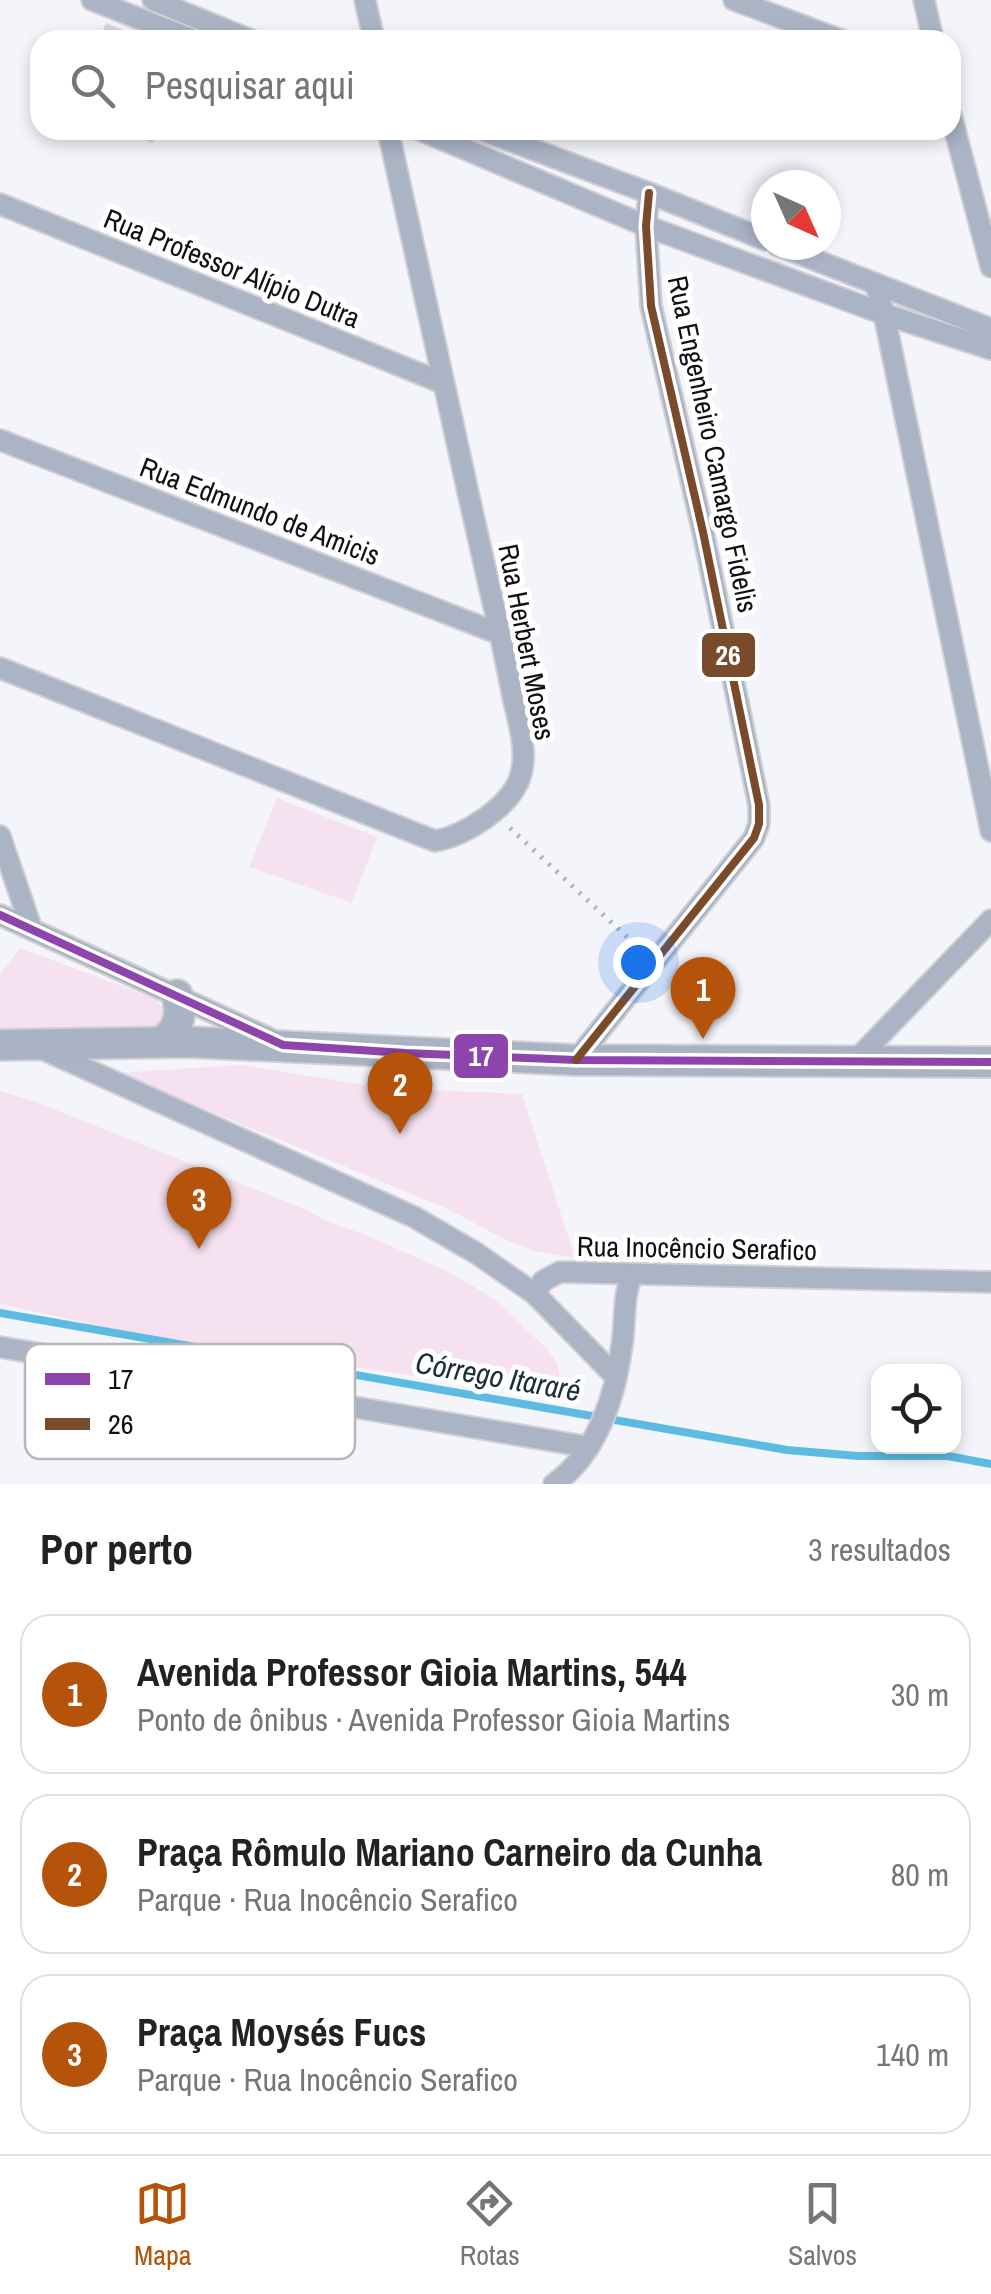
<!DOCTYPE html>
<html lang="pt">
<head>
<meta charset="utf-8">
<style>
	body { margin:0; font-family:"Archivo Narrow",sans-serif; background:#f2f2f2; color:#222 }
	.controls { position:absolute; right:30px; bottom:30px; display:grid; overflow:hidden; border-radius:20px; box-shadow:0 5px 15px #0003 }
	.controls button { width:90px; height:90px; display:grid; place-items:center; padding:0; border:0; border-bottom:2px solid #e0e0e0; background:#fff; color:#222; font:50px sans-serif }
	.compass { position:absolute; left:751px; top:170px; width:90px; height:90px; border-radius:50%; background:#fff; box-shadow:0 5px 15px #0003; rotate:135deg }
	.you { position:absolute; left:638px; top:962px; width:35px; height:35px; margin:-25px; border:8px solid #fff; border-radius:50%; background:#1a73e8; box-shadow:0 0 0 15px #1a73e833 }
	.badge { display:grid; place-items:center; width:65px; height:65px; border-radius:50%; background:#b45309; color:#fff; font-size:32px; font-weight:700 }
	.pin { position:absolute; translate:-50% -82px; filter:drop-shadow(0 2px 5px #0008) }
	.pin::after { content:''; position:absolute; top:52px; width:35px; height:30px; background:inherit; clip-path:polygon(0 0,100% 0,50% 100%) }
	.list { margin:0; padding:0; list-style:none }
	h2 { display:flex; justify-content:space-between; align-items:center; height:130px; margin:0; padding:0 40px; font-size:42px }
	h2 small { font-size:32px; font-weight:400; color:#767676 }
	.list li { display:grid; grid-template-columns:65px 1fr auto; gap:30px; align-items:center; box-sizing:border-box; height:160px; margin:0 20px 20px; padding:0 20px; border:2px solid #e0e0e0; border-radius:30px }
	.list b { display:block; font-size:38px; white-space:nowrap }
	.list p { margin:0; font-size:32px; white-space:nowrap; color:#767676 }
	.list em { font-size:32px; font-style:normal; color:#767676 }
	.icon { flex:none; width:55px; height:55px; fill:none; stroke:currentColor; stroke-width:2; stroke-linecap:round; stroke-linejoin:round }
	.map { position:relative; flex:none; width:991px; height:1484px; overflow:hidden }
	.search { position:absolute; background:#fff; box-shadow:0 5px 15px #0003; left:30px; right:30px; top:30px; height:110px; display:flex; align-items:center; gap:25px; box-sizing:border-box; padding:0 35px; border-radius:30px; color:#767676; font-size:38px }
	.sheet { height:670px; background:#fff }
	nav { display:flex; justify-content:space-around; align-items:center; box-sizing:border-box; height:140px; border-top:2px solid #e0e0e0; background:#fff; font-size:28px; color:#767676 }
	nav a { display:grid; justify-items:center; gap:5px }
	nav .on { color:#b45309 }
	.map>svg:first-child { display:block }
	.green { fill:#f5e1f0 }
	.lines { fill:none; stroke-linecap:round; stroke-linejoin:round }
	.stream { stroke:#5dbae0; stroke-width:8 }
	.building { fill:#d7d6db }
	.street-casing { stroke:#d0d0d5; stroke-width:24 }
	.secondary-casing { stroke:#d0d0d5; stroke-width:34 }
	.path { stroke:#aeb3be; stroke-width:5; stroke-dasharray:2.5 8; stroke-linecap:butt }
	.street { stroke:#aab4c5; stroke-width:20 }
	.secondary { stroke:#a9b3c4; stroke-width:30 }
	.bus-1-casing { stroke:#fff; stroke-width:15 }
	.bus-2-casing { stroke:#fff; stroke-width:15 }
	.bus-1 { stroke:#8e44ad; stroke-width:8 }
	.bus-2 { stroke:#7a4b2a; stroke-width:8 }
	.labels { text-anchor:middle; stroke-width:10; stroke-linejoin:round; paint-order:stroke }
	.street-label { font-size:28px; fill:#101014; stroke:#fff }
	.water-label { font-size:30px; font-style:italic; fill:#1a2e37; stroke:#fff }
	.key { fill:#fff; stroke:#b7b7b8; stroke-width:2.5 }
	.key-label { font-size:28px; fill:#101014 }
	.line-badge { stroke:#fff; stroke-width:4 }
	.badge-label { font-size:28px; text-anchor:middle; font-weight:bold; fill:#fff }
</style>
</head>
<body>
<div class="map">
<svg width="991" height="1484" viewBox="0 0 991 1484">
	<rect width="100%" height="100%" fill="#f4f4fb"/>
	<g class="green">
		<polygon points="277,798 377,837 352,903 249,867"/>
		<polygon points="20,948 156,999 168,1016 153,1034 136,1026 79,1030 0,1029 0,974"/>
		<polygon points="242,1065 385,1088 522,1094 575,1258 536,1251 504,1239 446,1208 117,1073"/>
		<path d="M0,1091L33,1101L309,1211C332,1226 348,1227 372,1238C414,1256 458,1274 496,1301C508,1310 519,1322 530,1333C549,1351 571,1368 553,1397L138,1334L0,1304Z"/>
	</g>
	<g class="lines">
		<polyline class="stream" points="0,1313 787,1450 858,1456 948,1456 991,1464"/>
	</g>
	<g class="building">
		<polygon points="106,23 147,40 99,40"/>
		<polygon points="120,130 158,130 153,143"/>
	</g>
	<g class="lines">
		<g class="street-casing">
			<g id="street">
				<polyline points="92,0 194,40"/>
				<polyline points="153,0 251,40"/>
				<polyline points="365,0 374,40"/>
				<polyline points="734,0 841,40"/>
				<polyline points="924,0 933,40"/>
				<polyline points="951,115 991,267"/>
				<polyline points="420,130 646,226 884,314 991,349"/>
				<polyline points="481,130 649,193 766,240"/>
				<polyline points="0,204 443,383"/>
				<polyline points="777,245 991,329"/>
				<polyline points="876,285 884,314 991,831"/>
				<polyline points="0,440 500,634"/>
				<path d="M0,668L435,841C464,836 513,806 521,774C528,747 517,718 512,692C505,655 497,618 488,581C454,431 421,281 388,130"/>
				<polyline points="0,836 31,927"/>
				<polyline points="0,915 275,1041"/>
				<polyline points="42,1049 414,1217 476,1253 535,1294 616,1377"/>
				<polyline points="576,1060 754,838 759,824 759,805 703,532 651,306 646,226 649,193"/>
				<polyline points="856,1060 991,920"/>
				<polyline points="535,1294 543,1281 560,1272 991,1282"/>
				<polyline points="0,1347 589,1447"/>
				<path d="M554,1484C597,1454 616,1395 622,1344C626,1321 622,1295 633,1274"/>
			</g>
		</g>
		<g class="secondary-casing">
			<g id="secondary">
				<path d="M162,1042C178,1030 183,1015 177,995"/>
				<polyline points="0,1045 188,1042 576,1060 991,1062"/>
			</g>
		</g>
		<polyline class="path" points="510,828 641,950"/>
		<use href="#street" class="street"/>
		<use href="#secondary" class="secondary"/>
		<g class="bus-1-casing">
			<polyline id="bus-1" points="0,915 283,1045 405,1053 576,1060 991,1062"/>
		</g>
		<g class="bus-2-casing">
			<polyline id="bus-2" points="576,1060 754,838 759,824 759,805 703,532 651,306 646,226 649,193"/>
		</g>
		<use href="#bus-1" class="bus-1"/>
		<use href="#bus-2" class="bus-2"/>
	</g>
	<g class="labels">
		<g class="street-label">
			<text transform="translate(232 268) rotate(22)" y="10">Rua Professor Alípio Dutra</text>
			<text transform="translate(713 444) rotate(78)" y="10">Rua Engenheiro Camargo Fidelis</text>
			<text transform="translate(260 511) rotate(21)" y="10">Rua Edmundo de Amicis</text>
			<text transform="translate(527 642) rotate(79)" y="10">Rua Herbert Moses</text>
			<text transform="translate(697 1248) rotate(1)" y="10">Rua Inocêncio Serafico</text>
		</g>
		<g class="water-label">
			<text transform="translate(498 1377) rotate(10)" y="10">Córrego Itararé</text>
		</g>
	</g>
	<rect x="25" y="1344" width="330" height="115" rx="15" class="key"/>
	<rect x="45" y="1373" width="45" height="12" fill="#8e44ad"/>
	<rect x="45" y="1418" width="45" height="12" fill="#7a4b2a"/>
	<g class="key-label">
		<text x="108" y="1389">17</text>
		<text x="108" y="1434">26</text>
	</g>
	<g class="line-badge">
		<rect x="700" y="631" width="57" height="48" rx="10" fill="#7a4b2a"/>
		<rect x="452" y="1032" width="58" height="48" rx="10" fill="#8e44ad"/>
	</g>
	<g class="badge-label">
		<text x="728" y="665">26</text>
		<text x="481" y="1066">17</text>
	</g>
</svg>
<div class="controls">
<button><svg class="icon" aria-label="locate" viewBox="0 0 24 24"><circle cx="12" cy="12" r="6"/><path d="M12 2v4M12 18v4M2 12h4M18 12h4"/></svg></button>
</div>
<svg class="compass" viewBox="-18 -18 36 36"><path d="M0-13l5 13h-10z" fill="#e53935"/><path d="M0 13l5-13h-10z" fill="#767676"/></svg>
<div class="you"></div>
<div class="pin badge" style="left:703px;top:1039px">1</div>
<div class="pin badge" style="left:400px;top:1134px">2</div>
<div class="pin badge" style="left:199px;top:1249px">3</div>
<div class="search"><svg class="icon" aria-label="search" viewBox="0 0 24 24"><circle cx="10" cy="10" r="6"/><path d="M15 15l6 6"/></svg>Pesquisar aqui</div>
</div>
<section class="sheet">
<h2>Por perto<small>3 resultados</small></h2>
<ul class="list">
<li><span class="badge">1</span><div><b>Avenida Professor Gioia Martins, 544</b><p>Ponto de ônibus · Avenida Professor Gioia Martins</p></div><em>30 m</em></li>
<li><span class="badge">2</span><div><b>Praça Rômulo Mariano Carneiro da Cunha</b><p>Parque · Rua Inocêncio Serafico</p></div><em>80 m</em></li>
<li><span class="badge">3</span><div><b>Praça Moysés Fucs</b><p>Parque · Rua Inocêncio Serafico</p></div><em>140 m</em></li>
</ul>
</section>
<nav>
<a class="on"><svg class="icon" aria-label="map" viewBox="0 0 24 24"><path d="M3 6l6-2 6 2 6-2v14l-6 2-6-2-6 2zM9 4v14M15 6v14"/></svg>Mapa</a>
<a><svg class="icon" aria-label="directions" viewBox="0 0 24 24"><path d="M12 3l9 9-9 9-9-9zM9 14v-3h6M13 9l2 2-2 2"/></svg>Rotas</a>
<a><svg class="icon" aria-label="saved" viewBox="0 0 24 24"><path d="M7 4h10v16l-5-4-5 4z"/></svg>Salvos</a>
</nav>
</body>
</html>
